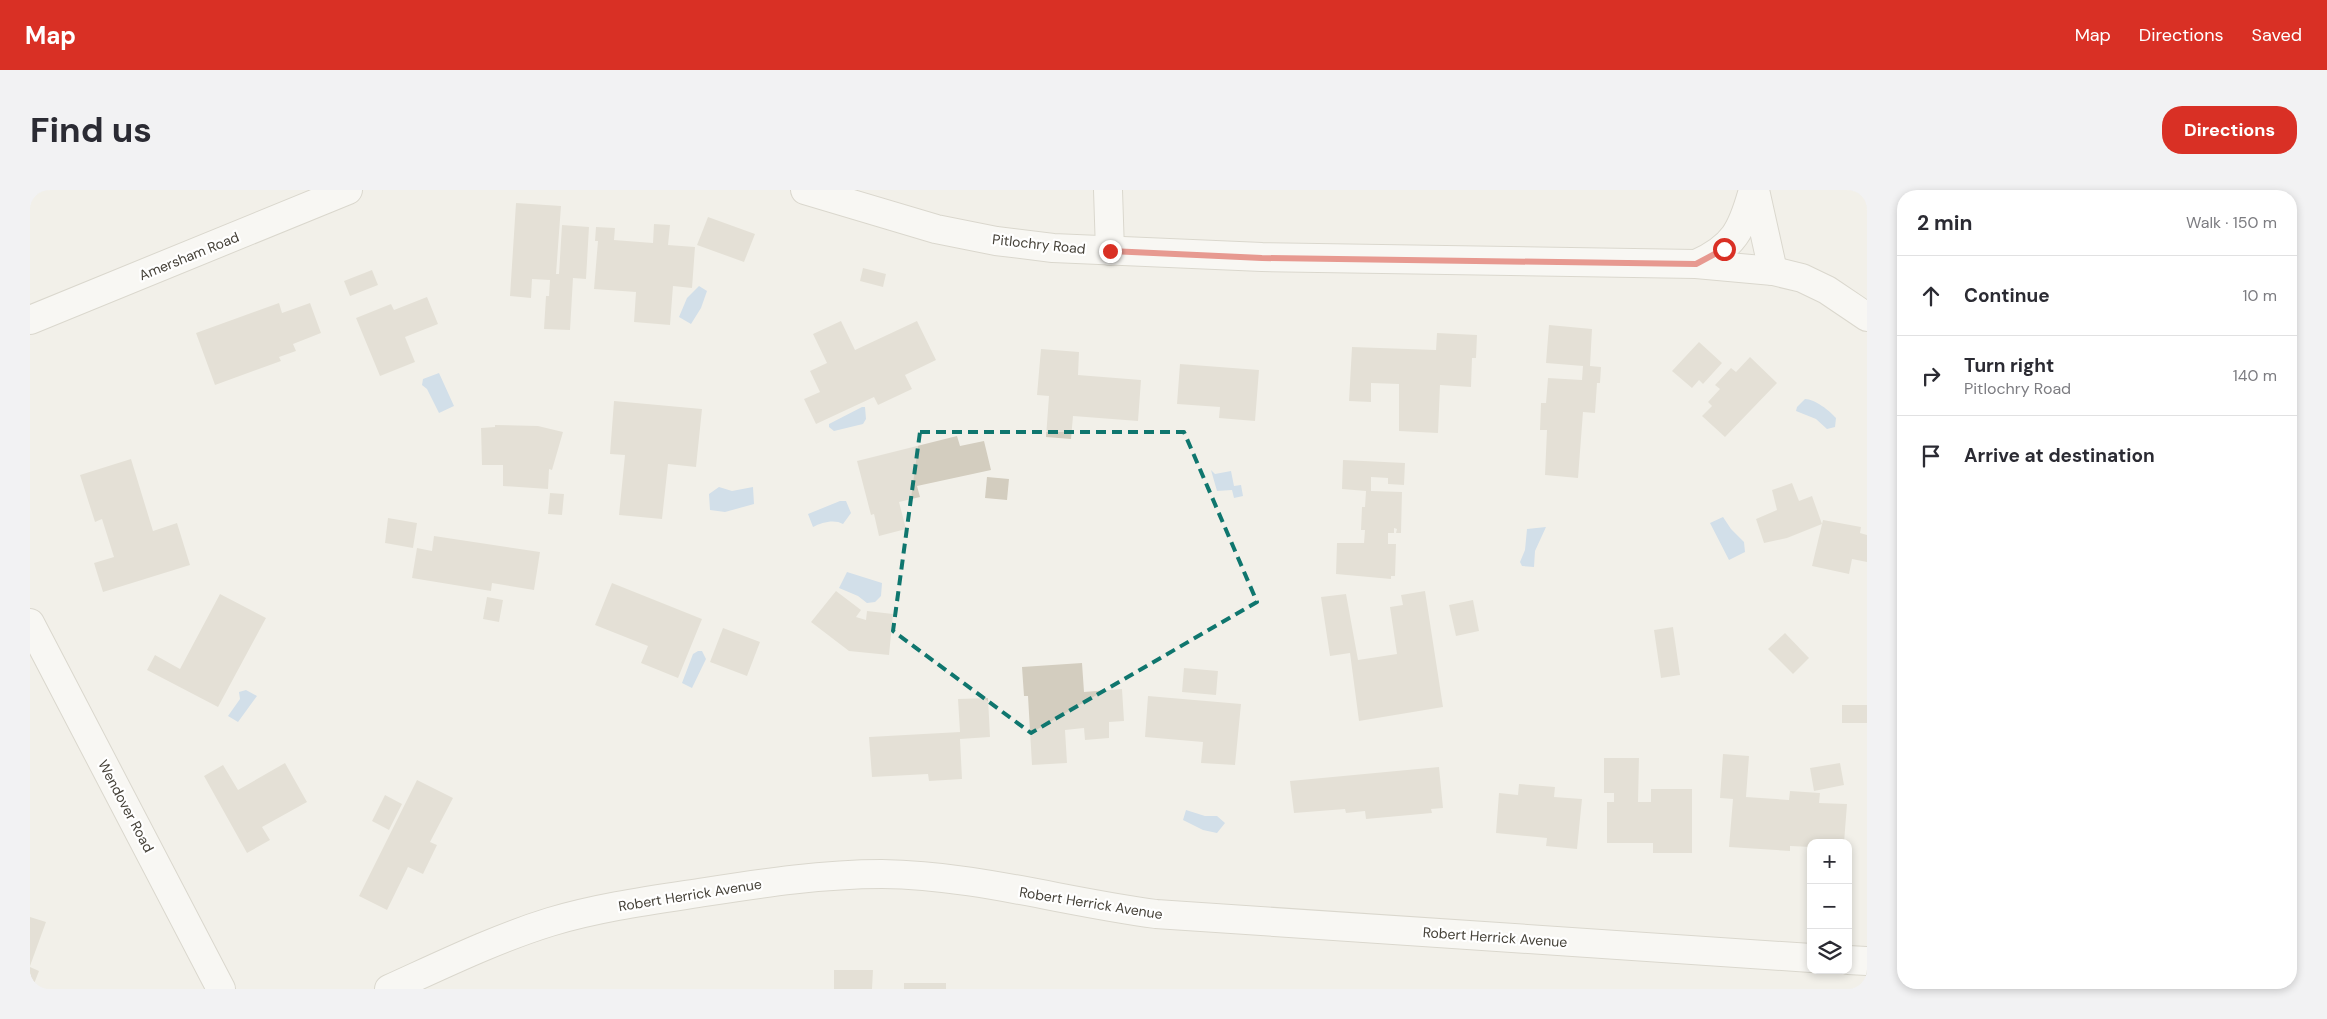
<!DOCTYPE html>
<html lang="en">
<head>
<meta charset="utf-8">
<style>
	body { margin:0; font-family:"DM Sans",sans-serif; background:#f2f2f3; color:#2b2b33 }
	.controls { position:absolute; right:15px; bottom:15px; display:grid; overflow:hidden; border-radius:10px; box-shadow:0 2px 8px #0003 }
	.controls button { width:45px; height:45px; display:grid; place-items:center; padding:0; border:0; border-bottom:1px solid #e1e1e2; background:#fff; color:#2b2b33; font:25px sans-serif }
	.stop { position:absolute; width:15px; height:15px; margin:-11px; border:4px solid #d93025; border-radius:50%; background:#fff }
	.stop.end { background:#d93025; border-color:#fff; box-shadow:0 1px 5px #0008 }
	.list { margin:0; padding:0; list-style:none }
	h2 { display:flex; justify-content:space-between; align-items:center; height:65px; margin:0; padding:0 20px; font-size:21px }
	h2 small { font-size:16px; font-weight:400; color:#7c7c81 }
	.list li { display:grid; grid-template-columns:32px 1fr auto; gap:15px; align-items:center; box-sizing:border-box; height:80px; padding:0 20px; border-top:1px solid #e1e1e2 }
	.list b { display:block; font-size:19px; white-space:nowrap }
	.list p { margin:0; font-size:16px; white-space:nowrap; color:#7c7c81 }
	.list em { font-size:16px; font-style:normal; color:#7c7c81 }
	.icon { flex:none; width:28px; height:28px; fill:none; stroke:currentColor; stroke-width:2; stroke-linecap:round; stroke-linejoin:round }
	.map { position:relative; flex:none; width:1837px; height:799px; overflow:hidden; border-radius:20px }
	header { display:flex; align-items:center; gap:30px; box-sizing:border-box; height:70px; padding:0 25px; background:#d93025; color:#fff }
	header strong { font-size:24px }
	nav { display:flex; gap:28px; margin-inline-start:auto; font-size:18px }
	.intro { display:flex; align-items:center; justify-content:space-between; box-sizing:border-box; height:120px; padding:0 30px }
	h1 { margin:0; font-size:35px }
	.button { padding:12px 22px; border-radius:20px; background:#d93025; color:#fff; font-size:18px; font-weight:700 }
	main { display:flex; gap:30px; padding:0 30px }
	aside { flex:1; background:#fff; border-radius:20px; box-shadow:0 2px 8px #0003 }
	.map>svg:first-child { display:block }
	.water { fill:#abc9e9 }
	.building { fill:#d3cdbf }
	.lines { fill:none; stroke-linecap:round; stroke-linejoin:round }
	.minor-casing { stroke:#bdb9ac; stroke-width:30 }
	.minor { stroke:#fff; stroke-width:28 }
	.route { stroke:#d93025; stroke-width:6 }
	.marked { fill:none; stroke:#0f766e; stroke-width:4; stroke-dasharray:10 6; stroke-linejoin:round }
	.labels { text-anchor:middle; stroke-width:4.5; stroke-linejoin:round; paint-order:stroke }
	.street-label { font-size:14px; fill:#454138; stroke:#fff }
</style>
</head>
<body>
<header>
<strong>Map</strong>
<nav><a>Map</a><a>Directions</a><a>Saved</a></nav>
</header>
<div class="intro"><h1>Find us</h1><a class="button">Directions</a></div>
<main>
<div class="map">
<svg width="1837" height="799" viewBox="0 0 1837 799">
	<rect width="100%" height="100%" fill="#f2f0e9"/>
	<g class="water">
		<polygon points="669,96 677,101 671,118 661,134 649,127 657,108"/>
		<polygon points="409,183 424,216 409,223 397,199 392,195 393,189"/>
		<path d="M1775,209C1785,209 1800,221 1806,228L1805,237L1797,239L1786,229L1766,221L1767,217Z"/>
		<polygon points="832,217 835,217 836,229 833,234 804,241 799,237 799,234"/>
		<polygon points="1181,280 1185,284 1201,281 1204,296 1211,295 1213,306 1204,308 1202,300 1187,301"/>
		<polygon points="689,297 702,301 723,297 724,314 695,322 680,320 679,304"/>
		<path d="M810,311H816L821,323L813,334C805,329 792,332 783,337L778,324Z"/>
		<polygon points="1693,327 1701,339 1714,352 1715,362 1699,370 1680,333"/>
		<polygon points="1516,337 1505,361 1504,377 1492,376 1490,372 1495,360 1497,339"/>
		<polygon points="817,382 852,393 851,406 845,412 837,413 828,406 809,398"/>
		<polygon points="668,461 672,461 676,469 662,498 652,493 663,464"/>
		<polygon points="216,500 227,506 208,532 198,526 210,509 209,502"/>
		<polygon points="1156,620 1175,626 1187,626 1195,633 1187,643 1173,640 1153,630"/>
	</g>
	<g class="building">
		<polygon points="486,13 531,16 526,84 529,84 532,35 559,37 556,89 543,88 540,140 514,139 516,106 519,106 520,90 502,89 501,108 480,106"/>
		<polygon points="678,27 725,44 714,72 667,55"/>
		<polygon points="624,34 640,35 638,55 665,57 662,98 643,96 640,135 604,132 606,102 564,99 568,51 565,51 566,37 585,38 584,50 623,53"/>
		<polygon points="833,78 856,84 853,97 830,91"/>
		<polygon points="342,80 348,95 320,106 314,91"/>
		<polygon points="397,107 408,134 375,147 385,172 350,186 326,128 361,114 364,120"/>
		<polygon points="249,113 252,123 280,113 291,143 263,154 266,161 249,167 251,171 185,195 166,143"/>
		<polygon points="811,131 825,160 887,131 906,170 875,185 882,199 848,215 844,207 786,234 774,209 790,202 780,181 797,173 783,144"/>
		<polygon points="1519,135 1562,139 1560,176 1571,177 1570,193 1567,193 1565,223 1553,222 1548,288 1515,285 1517,240 1510,240 1511,213 1516,213 1518,188 1552,190 1553,176 1516,173"/>
		<polygon points="1407,143 1447,145 1446,168 1442,168 1441,197 1410,195 1408,243 1369,241 1369,194 1341,193 1341,212 1319,211 1322,157 1406,160"/>
		<polygon points="1669,152 1692,173 1673,194 1669,190 1662,198 1642,181"/>
		<polygon points="1011,159 1049,162 1048,185 1111,190 1108,231 1043,226 1041,249 1016,247 1019,206 1007,205"/>
		<polygon points="1720,167 1747,193 1695,247 1672,226 1682,216 1678,212 1690,199 1685,195 1701,178 1706,182"/>
		<polygon points="1150,174 1229,180 1225,231 1189,228 1190,217 1147,214"/>
		<polygon points="584,211 672,219 666,277 638,274 632,329 589,325 595,265 580,264"/>
		<polygon points="465,235 508,236 533,242 522,280 519,279 518,299 473,296 473,275 452,275 451,238 465,237"/>
		<polygon points="927,246 930,256 954,251 961,280 887,296 890,307 869,312 876,339 849,346 844,324 841,325 827,271"/>
		<polygon points="101,269 123,341 147,333 160,375 73,402 64,373 84,367 72,329 65,332 50,285"/>
		<polygon points="1313,270 1375,273 1374,295 1358,294 1358,288 1341,287 1341,301 1372,302 1371,343 1366,343 1367,339 1364,338 1364,343 1358,343 1358,354 1366,354 1365,386 1361,386 1361,389 1306,384 1307,353 1334,353 1335,340 1331,340 1332,317 1335,317 1336,301 1312,299"/>
		<polygon points="957,287 979,289 977,310 955,308"/>
		<polygon points="1762,293 1769,311 1782,306 1792,334 1757,348 1734,353 1726,329 1747,320 1742,300"/>
		<polygon points="520,303 534,304 532,325 518,324"/>
		<polygon points="358,328 387,333 383,358 355,353"/>
		<polygon points="1793,330 1831,337 1830,343 1837,345 1837,372 1822,369 1819,384 1782,376"/>
		<polygon points="404,346 510,362 504,400 462,393 461,401 382,388 387,358 402,361"/>
		<polygon points="582,393 672,429 648,488 611,473 618,456 565,435"/>
		<polygon points="806,401 831,420 826,427 836,430 837,421 863,424 859,465 819,461 781,432"/>
		<polygon points="1395,401 1413,517 1329,531 1320,463 1300,466 1291,407 1316,404 1328,470 1367,464 1360,417 1373,415 1371,405"/>
		<polygon points="190,404 236,428 188,517 117,480 125,465 150,479"/>
		<polygon points="457,407 473,410 469,432 453,429"/>
		<polygon points="1443,410 1449,441 1426,446 1419,415"/>
		<polygon points="1643,437 1650,485 1631,488 1624,440"/>
		<polygon points="693,438 730,452 717,486 680,472"/>
		<polygon points="1755,443 1779,468 1763,484 1738,459"/>
		<polygon points="1052,473 1054,502 1092,499 1094,531 1079,532 1079,548 1055,550 1054,538 1035,540 1037,573 1002,575 998,506 994,506 992,477"/>
		<polygon points="1154,478 1188,481 1186,505 1152,502"/>
		<polygon points="1118,506 1211,514 1205,575 1171,573 1173,552 1115,547"/>
		<polygon points="958,508 960,547 930,549 932,589 899,591 898,584 842,587 839,547 930,542 928,509"/>
		<rect x="1812" y="515" width="25" height="18"/>
		<polygon points="1693,564 1719,566 1716,607 1759,610 1760,601 1790,603 1789,613 1817,614 1814,653 1781,653 1781,657 1760,656 1760,661 1699,657 1703,609 1690,608"/>
		<polygon points="1574,568 1609,568 1608,612 1621,612 1621,599 1662,599 1662,663 1623,663 1623,653 1577,653 1577,612 1584,612 1584,603 1574,603"/>
		<polygon points="255,573 277,612 232,637 240,650 217,663 174,586 193,575 208,600"/>
		<polygon points="1810,573 1814,595 1784,601 1780,578"/>
		<polygon points="1409,577 1413,618 1401,619 1402,623 1336,629 1335,621 1316,623 1315,619 1264,623 1260,591"/>
		<polygon points="387,590 423,608 400,652 407,655 393,684 378,677 357,720 329,706"/>
		<polygon points="1489,594 1525,597 1524,607 1552,609 1547,659 1516,656 1517,648 1466,643 1469,603 1488,605"/>
		<polygon points="355,605 372,614 359,640 342,631"/>
		<polygon points="0,727 16,732 0,776"/>
		<polygon points="0,777 9,781 2,799 0,799"/>
		<polygon points="804,780 843,780 842,799 804,799"/>
		<rect x="874" y="793" width="42" height="6"/>
	</g>
	<g class="lines">
		<g class="minor-casing">
			<g id="minor">
				<polyline points="775,0 906,39 966,51 1023,58 1232,67 1666,74 1743,81 1772,88 1797,100 1837,127"/>
				<polyline points="1078,0 1080,61"/>
				<polyline points="1725,0 1743,81"/>
				<path d="M1666,74C1704,57 1712,40 1723,0"/>
				<polyline points="0,130 318,0"/>
				<polyline points="0,433 191,799"/>
				<polyline points="1818,770 1837,771"/>
				<path d="M359,799C412,775 465,749 520,732C570,717 623,710 675,702C733,693 793,684 852,684C944,685 1035,712 1126,724L1781,768"/>
			</g>
		</g>
		<use href="#minor" class="minor"/>
	</g>
	<g class="lines">
		<polyline class="route" points="1080,61 1232,68 1666,74 1694,59"/>
	</g>
	<path d="M0 0H1837V799H0ZM890,242H1154L1227,412L1001,543L863,441Z" fill="#f2f0e9" fill-opacity=".55" fill-rule="evenodd"/>
	<path class="marked" d="M890,242H1154L1227,412L1001,543L863,441Z"/>
	<g class="labels">
		<g class="street-label">
			<text transform="translate(1009 54) rotate(6)" y="5">Pitlochry Road</text>
			<text transform="translate(159 66) rotate(-22)" y="5">Amersham Road</text>
			<text transform="translate(96 616) rotate(62)" y="5">Wendover Road</text>
			<text transform="translate(660 705) rotate(-9)" y="5">Robert Herrick Avenue</text>
			<text transform="translate(1061 713) rotate(9)" y="5">Robert Herrick Avenue</text>
			<text transform="translate(1465 747) rotate(4)" y="5">Robert Herrick Avenue</text>
		</g>
	</g>
</svg>
<div class="controls">
<button>+</button>
<button>−</button>
<button><svg class="icon" aria-label="layers" viewBox="0 0 24 24"><path d="M12 4l9 5-9 5-9-5zM3 14l9 5 9-5"/></svg></button>
</div>
<div class="stop" style="left:1694px;top:59px"></div>
<div class="stop end" style="left:1080px;top:61px"></div>
</div>
<aside>
<h2>2 min<small>Walk · 150 m</small></h2>
<ul class="list">
<li><svg class="icon" aria-label="ahead" viewBox="0 0 24 24"><path d="M12 20V5M6 11l6-6 6 6"/></svg><div><b>Continue</b></div><em>10 m</em></li>
<li><svg class="icon" aria-label="right" viewBox="0 0 24 24"><path d="M7 20v-9h11M14 6l5 5-5 5"/></svg><div><b>Turn right</b><p>Pitlochry Road</p></div><em>140 m</em></li>
<li><svg class="icon" aria-label="arrive" viewBox="0 0 24 24"><path d="M6 21V4h12l-3 4 3 4H6"/></svg><div><b>Arrive at destination</b></div></li>
</ul>
</aside>
</main>
</body>
</html>
